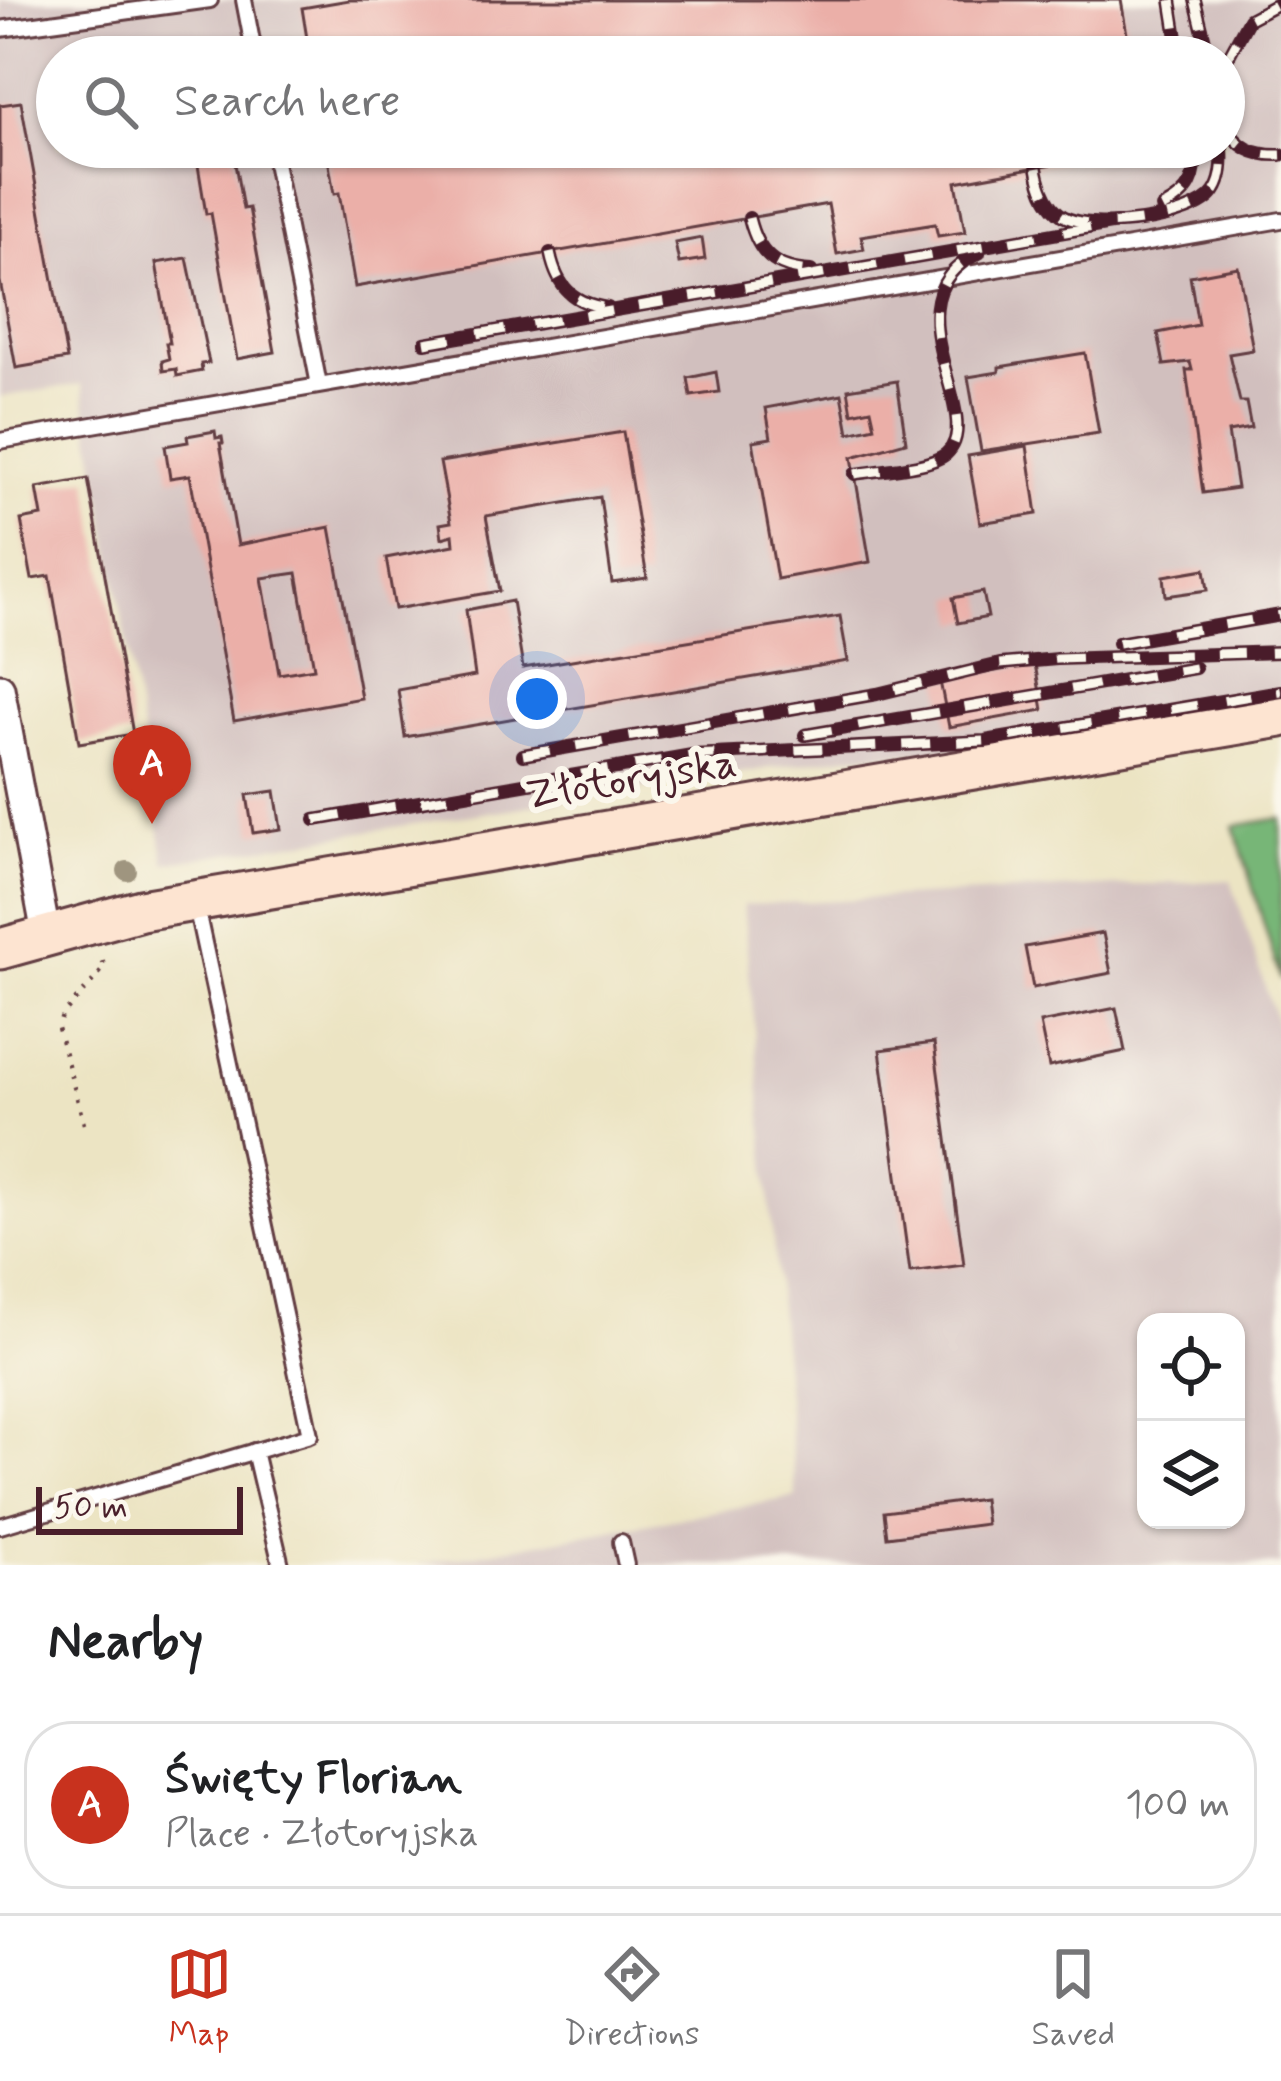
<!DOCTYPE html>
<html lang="en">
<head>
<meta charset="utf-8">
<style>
	body { margin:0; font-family:Mynerve,sans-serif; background:#f6f6f6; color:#202124 }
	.controls { position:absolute; right:36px; bottom:36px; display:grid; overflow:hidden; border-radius:24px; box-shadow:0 3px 9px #0004 }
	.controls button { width:108px; height:108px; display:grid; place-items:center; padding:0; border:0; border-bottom:3px solid #e0e0e0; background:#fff; color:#202124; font:60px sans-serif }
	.scale { position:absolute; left:36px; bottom:30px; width:207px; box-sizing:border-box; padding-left:12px; border:6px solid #4a1f2b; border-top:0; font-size:33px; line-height:42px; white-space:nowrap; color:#4a1f2b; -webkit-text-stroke:9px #fbf7ec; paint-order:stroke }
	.you { position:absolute; left:537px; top:699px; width:42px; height:42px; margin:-30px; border:9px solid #fff; border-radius:50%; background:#1a73e8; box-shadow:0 0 0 18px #1a73e833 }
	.badge { display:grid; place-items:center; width:78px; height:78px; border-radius:50%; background:#c8321e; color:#fff; font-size:39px; font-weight:700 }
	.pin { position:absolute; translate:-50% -99px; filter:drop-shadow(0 3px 6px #0008) }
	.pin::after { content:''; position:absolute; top:63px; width:42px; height:36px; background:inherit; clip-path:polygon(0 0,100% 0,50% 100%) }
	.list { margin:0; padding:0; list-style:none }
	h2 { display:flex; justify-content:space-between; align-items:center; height:156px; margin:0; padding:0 48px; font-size:51px }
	h2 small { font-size:39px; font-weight:400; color:#757577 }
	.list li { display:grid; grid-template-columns:78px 1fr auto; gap:36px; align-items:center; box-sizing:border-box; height:168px; margin:0 24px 24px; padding:0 24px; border:3px solid #e0e0e0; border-radius:48px }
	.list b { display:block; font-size:45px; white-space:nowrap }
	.list p { margin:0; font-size:39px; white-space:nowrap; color:#757577 }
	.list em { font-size:39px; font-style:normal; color:#757577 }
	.icon { flex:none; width:66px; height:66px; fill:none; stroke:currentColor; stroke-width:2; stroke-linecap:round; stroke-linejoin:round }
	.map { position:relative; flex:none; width:1281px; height:1565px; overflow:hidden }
	.search { position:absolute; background:#fff; box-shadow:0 3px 9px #0004; left:36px; right:36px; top:36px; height:132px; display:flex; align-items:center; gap:30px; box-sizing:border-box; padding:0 42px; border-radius:66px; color:#757577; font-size:45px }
	.sheet { height:348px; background:#fff }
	nav { display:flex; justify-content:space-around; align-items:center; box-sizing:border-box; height:168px; border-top:3px solid #e0e0e0; background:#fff; font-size:33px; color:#757577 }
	nav a { display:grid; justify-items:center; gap:6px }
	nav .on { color:#c8321e }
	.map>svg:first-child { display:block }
	.industrial { fill:#d1bfbe; fill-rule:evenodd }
	.forest { fill:#77b677; stroke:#606a51; stroke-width:3 }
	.building { fill:#ebafa8; fill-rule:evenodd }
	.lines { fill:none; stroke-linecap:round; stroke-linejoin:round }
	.service-casing { stroke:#623d42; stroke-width:20 }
	.minor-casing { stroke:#623d42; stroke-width:33 }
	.secondary-casing { stroke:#623d42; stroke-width:45 }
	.path { stroke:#623d42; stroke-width:4.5; stroke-dasharray:3 9; stroke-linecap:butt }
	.service { stroke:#fff; stroke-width:14 }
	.minor { stroke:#fff; stroke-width:27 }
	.secondary { stroke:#fde4d1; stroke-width:39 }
	.rail-casing { stroke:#4a1f2b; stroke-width:14 }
	.rail { stroke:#fbf7ec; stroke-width:9; stroke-dasharray:27; stroke-linecap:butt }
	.tree { fill:#9f957f }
	.labels { text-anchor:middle; stroke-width:12; stroke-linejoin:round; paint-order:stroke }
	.street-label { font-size:42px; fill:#4a1f2b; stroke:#fbf7ec }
</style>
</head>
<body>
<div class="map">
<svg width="1281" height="1565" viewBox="0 0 1281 1565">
	<rect width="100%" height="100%" fill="#fbf7ec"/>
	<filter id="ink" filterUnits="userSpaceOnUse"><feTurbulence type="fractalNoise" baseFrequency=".00833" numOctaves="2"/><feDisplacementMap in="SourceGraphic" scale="24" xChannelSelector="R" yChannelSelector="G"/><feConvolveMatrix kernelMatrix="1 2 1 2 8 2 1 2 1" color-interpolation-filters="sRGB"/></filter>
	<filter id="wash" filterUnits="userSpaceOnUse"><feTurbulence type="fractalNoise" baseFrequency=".004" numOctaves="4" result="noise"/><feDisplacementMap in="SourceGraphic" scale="48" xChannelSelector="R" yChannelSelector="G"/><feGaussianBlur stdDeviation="2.7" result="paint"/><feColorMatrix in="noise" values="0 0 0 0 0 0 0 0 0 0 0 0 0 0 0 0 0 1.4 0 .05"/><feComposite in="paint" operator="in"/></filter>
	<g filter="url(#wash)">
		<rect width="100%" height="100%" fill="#ece4c3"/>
		<g class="industrial">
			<path d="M0,0H1281V698L985,751L854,755L165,863L82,384L0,397ZM57,57H1224V147H57Z"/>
			<path d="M1231,880L1281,1036V1565H415L796,1497L743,905ZM1146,1322H1236V1520H1146Z"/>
		</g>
		<polygon class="forest" points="1281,818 1281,981 1234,826"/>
		<g id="blocks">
			<g class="building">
				<polygon points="349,0 1121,0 1131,57 310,57 302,8"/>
				<polygon points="21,102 67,359 16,368 0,281 0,105"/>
				<polygon points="195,147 232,147 243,209 249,208 275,352 237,359 211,213 206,214"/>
				<polygon points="326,147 1062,147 1064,162 956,182 965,232 938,236 935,224 861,236 864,249 837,254 828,204 355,287 339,193 334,194"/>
				<polygon points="702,238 705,259 679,263 675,243"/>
				<polygon points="187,258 209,363 201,364 202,371 177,376 176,369 163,371 162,361 169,359 166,343 170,343 156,263"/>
				<polygon points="1238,267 1253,350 1229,354 1240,402 1246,402 1251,428 1228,432 1237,488 1203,493 1186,370 1192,370 1190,362 1164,365 1158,333 1198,325 1190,276"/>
				<polygon points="1085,353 1099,433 981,451 968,377 999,372 999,367"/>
				<polygon points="716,372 719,392 691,396 688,378"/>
				<polygon points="897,381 906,442 852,457 870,562 777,579 753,441 771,438 766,408 842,394 849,433 875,427 871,409 852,413 848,389"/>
				<path d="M215,431L216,438L222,437L223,443H220L238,545L330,527L361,698L234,721L190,475L170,478L165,446L188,442L187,436ZM297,573L314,668L279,674L262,578Z"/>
				<polygon points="623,432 647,578 612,583 600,497 486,516 500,591 395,609 386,558 454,545 453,535 442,538 440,524 451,522 440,462"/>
				<polygon points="1027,446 1037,514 980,523 968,456"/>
				<polygon points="88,479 133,734 79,743 50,576 32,579 21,520 42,516 37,488"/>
				<polygon points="1205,569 1208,590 1166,596 1164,576"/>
				<polygon points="983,592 988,617 958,623 953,598"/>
				<polygon points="512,601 523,668 840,616 848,661 405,737 398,690 475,676 466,610"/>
				<polygon points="1035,664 1043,710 949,727 940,681"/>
				<polygon points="275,791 281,829 253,833 247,795"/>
				<polygon points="1103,933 1111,973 1033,988 1025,947"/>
				<polygon points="1116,1008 1125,1051 1049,1067 1040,1023"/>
				<polygon points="934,1043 964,1265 910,1272 880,1050"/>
				<polygon points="983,1499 986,1524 887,1537 884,1512"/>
			</g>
		</g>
	</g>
	<g filter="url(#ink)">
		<use href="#blocks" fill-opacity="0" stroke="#623d42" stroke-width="3"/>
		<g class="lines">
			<g class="service-casing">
				<g id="service">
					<polyline points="244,0 255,57"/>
					<polyline points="0,29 210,0"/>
					<polyline points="272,147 319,385"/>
					<polyline points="0,441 1281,220"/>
					<polyline points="254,1451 281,1565"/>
					<polyline points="0,1526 310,1435 196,906"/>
					<polyline points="621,1542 626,1565"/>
				</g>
			</g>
			<g class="minor-casing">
				<polyline id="minor" points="0,688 46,934"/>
			</g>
			<g class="secondary-casing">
				<polyline id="secondary" points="0,949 141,910 1281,717"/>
			</g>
			<polyline class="path" points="84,1124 58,1028 62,1016 104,968 102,957"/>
			<use href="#service" class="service"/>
			<use href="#minor" class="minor"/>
			<use href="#secondary" class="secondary"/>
			<g class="rail-casing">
				<g id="rail">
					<polyline points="1171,0 1180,57"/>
					<polyline points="1195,0 1209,57"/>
					<polyline points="1224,65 1249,19 1281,2"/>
					<path d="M1224,123C1237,148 1254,156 1281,155"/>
					<path d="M1037,168C1040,185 1047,206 1063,216C1091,233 1195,220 1214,192C1223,179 1223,162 1222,147"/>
					<path d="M1162,208C1190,194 1198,178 1195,147"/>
					<path d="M749,218C758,254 774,269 811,271"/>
					<path d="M550,253C557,287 572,303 608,308"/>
					<polyline points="425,343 1117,223"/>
					<path d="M855,474C877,470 929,468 946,454C990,417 880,299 979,253"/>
					<polyline points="1118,643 1281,615"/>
					<polyline points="805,735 1195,668"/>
					<polyline points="523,755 877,694 1000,664 1057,659 1281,652"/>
					<polyline points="315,820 692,755 985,741 1281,691"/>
				</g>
			</g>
			<use href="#rail" class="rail"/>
		</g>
		<circle class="tree" cx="127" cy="871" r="10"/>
	</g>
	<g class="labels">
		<g class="street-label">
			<text transform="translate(631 777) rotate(-9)" y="15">Złotoryjska</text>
		</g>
	</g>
</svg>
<div class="controls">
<button><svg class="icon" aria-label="locate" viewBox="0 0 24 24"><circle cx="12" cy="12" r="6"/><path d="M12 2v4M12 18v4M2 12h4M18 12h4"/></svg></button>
<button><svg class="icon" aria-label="layers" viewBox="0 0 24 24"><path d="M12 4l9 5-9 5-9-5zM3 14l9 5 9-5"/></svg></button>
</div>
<div class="scale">50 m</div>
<div class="you"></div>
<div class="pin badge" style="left:152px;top:824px">A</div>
<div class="search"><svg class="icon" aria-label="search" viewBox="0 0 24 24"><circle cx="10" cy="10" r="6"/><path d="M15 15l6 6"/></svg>Search here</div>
</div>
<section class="sheet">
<h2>Nearby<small></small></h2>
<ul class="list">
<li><span class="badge">A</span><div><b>Święty Florian</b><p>Place · Złotoryjska</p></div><em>100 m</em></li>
</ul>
</section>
<nav>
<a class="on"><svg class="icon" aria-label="map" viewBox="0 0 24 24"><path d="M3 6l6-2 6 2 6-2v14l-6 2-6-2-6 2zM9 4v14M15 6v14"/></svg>Map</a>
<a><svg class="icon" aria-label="directions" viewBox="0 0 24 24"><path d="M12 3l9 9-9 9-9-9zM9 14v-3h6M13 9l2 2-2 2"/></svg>Directions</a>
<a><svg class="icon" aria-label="saved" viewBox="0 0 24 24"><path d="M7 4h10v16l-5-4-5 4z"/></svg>Saved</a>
</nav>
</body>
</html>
